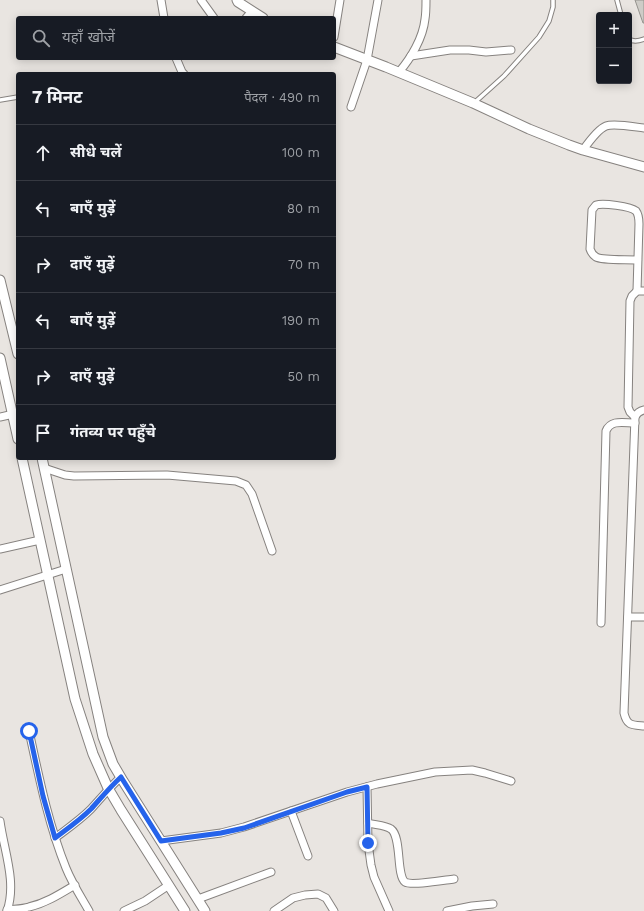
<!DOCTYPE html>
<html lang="hi">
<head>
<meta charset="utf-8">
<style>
	body { margin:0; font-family:"Work Sans","Noto Sans Devanagari",sans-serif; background:#20242c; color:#f1f3f6 }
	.controls { position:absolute; right:12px; top:12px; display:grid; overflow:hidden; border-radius:4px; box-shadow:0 2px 10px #0003 }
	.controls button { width:36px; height:36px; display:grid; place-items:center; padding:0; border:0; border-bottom:1px solid #363941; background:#171b24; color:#f1f3f6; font:20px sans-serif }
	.stop { position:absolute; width:12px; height:12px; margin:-9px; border:3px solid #2563eb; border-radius:50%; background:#fff }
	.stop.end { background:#2563eb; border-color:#fff; box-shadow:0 1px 4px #0008 }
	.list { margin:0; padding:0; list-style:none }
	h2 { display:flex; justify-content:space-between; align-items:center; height:52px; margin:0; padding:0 16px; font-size:17px }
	h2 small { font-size:13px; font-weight:400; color:#9ea1a6 }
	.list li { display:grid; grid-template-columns:26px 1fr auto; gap:12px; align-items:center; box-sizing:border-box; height:56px; padding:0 16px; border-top:1px solid #363941 }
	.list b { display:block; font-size:15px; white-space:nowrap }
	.list em { font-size:13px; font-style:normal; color:#9ea1a6 }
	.icon { flex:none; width:22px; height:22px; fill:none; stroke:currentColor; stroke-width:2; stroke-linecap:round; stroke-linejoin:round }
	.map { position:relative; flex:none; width:644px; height:911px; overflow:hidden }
	.search { position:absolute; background:#171b24; box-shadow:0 2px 10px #0003; left:16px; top:16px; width:320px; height:44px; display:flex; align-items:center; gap:10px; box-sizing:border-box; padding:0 14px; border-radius:4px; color:#9ea1a6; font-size:15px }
	.panel { position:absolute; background:#171b24; box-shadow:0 2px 10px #0003; left:16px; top:72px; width:320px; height:388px; border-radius:4px }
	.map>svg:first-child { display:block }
	.building { fill:#ceccc7; stroke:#94928d }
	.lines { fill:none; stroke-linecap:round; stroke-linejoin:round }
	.service-casing { stroke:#86827f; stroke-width:5.5 }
	.minor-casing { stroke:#86827f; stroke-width:9 }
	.tertiary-casing { stroke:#86827f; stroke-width:11 }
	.service { stroke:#fff; stroke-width:3.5 }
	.minor { stroke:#fff; stroke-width:7 }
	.tertiary { stroke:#fff; stroke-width:9 }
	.route { stroke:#2563eb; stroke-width:5 }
</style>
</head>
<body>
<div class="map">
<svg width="644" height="911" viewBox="0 0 644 911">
	<rect width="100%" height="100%" fill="#e9e5e1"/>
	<polygon class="building" points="635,0 644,0 644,23 643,23"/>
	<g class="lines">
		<g class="service-casing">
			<g id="service">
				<polyline points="617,0 621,15"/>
				<path d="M629,39C633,42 639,41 644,39"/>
				<polyline points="0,100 18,97"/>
				<polyline points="474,103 504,76 539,37 549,21 553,7 553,0"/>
			</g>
		</g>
		<g class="minor-casing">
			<g id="minor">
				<polyline points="161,0 164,18"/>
				<polyline points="201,0 214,18"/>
				<polyline points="246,18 252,11"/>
				<polyline points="334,37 340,0"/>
				<polyline points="411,56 450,50 469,50 486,52 511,50"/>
				<polyline points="176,58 182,72 184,74"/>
				<path d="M399,72C411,58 423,38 425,19C426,13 426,6 426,0"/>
				<polyline points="351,107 367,60 378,0"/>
				<path d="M583,150C588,143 598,129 606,126C614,123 635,127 644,128"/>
				<path d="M637,291L639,224C639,220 639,215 636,211C630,206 603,203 596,205L592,210L590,249C591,252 593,255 596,257C603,261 628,259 638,260"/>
				<path d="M644,410C639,411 637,413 635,417L624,713C627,726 632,725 644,726"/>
				<polyline points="0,417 18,413"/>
				<polyline points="635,417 630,412 628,407 630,301 632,296 637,291 644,291"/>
				<polyline points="44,468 65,475 74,476 167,475 236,481 246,485 252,494 272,551"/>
				<polyline points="0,549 40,540"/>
				<polyline points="0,590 66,569"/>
				<polyline points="628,617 644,617"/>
				<path d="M601,623L606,431C611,419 624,423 635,423"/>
				<path d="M29,731C39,777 48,823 66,868C72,883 81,897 89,911"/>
				<polyline points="367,787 368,843 371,865 374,877 389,911"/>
				<polyline points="291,811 308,856"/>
				<path d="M0,821C4,851 17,882 7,911"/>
				<path d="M368,823C375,825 385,825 391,829C402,837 396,875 405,882C411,886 445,880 454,879"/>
				<path d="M55,838C67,829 80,820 91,809C101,798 110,787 121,777"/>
				<polyline points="161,841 221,833 244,827 347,792 377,784 435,772 472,770 485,773 511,781"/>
				<polyline points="198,899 271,872"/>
				<path d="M7,910C14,909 22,909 29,907C46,903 60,894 75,885"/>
				<polyline points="124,911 145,901 169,885"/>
				<polyline points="274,911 293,898 305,895 318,894 326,898 334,911"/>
				<polyline points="447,911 472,906 493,904"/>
			</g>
		</g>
		<g class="tertiary-casing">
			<g id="tertiary">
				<polyline points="237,0 238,2 263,18"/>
				<polyline points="334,47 386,67 473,103 529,129 569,145 583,150 644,167"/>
				<polyline points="0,280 18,354"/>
				<polyline points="0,358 18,439"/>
				<polyline points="22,458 75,699 93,754 108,788 121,810 185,911"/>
				<polyline points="42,458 103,737 113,764 123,781 205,911"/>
			</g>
		</g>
		<use href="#service" class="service"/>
		<use href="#minor" class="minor"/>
		<use href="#tertiary" class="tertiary"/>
	</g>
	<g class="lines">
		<path class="route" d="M29,731L43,796L55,838C67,829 80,820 91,809C101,798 110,787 121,777L161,841L221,833L244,828L347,792L367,787L368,843"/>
	</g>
</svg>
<div class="controls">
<button>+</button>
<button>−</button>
</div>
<div class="stop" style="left:29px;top:731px"></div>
<div class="stop end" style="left:368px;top:843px"></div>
<div class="search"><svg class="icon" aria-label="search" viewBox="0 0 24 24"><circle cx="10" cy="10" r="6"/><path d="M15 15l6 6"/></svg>यहाँ खोजें</div>
<section class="panel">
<h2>7 मिनट<small>पैदल · 490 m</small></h2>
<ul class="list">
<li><svg class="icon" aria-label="ahead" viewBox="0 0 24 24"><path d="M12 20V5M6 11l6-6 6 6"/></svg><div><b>सीधे चलें</b></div><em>100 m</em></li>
<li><svg class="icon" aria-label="left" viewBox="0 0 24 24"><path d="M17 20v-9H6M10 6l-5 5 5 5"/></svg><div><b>बाएँ मुड़ें</b></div><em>80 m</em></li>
<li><svg class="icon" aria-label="right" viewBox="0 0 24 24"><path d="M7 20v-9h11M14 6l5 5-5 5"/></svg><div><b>दाएँ मुड़ें</b></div><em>70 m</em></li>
<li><svg class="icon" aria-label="left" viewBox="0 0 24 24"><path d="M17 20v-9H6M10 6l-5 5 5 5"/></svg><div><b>बाएँ मुड़ें</b></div><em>190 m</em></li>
<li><svg class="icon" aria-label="right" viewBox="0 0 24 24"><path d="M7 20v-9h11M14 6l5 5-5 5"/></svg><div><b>दाएँ मुड़ें</b></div><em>50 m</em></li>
<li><svg class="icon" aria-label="arrive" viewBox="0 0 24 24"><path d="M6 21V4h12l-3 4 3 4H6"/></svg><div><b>गंतव्य पर पहुँचे</b></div></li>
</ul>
</section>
</div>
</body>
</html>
